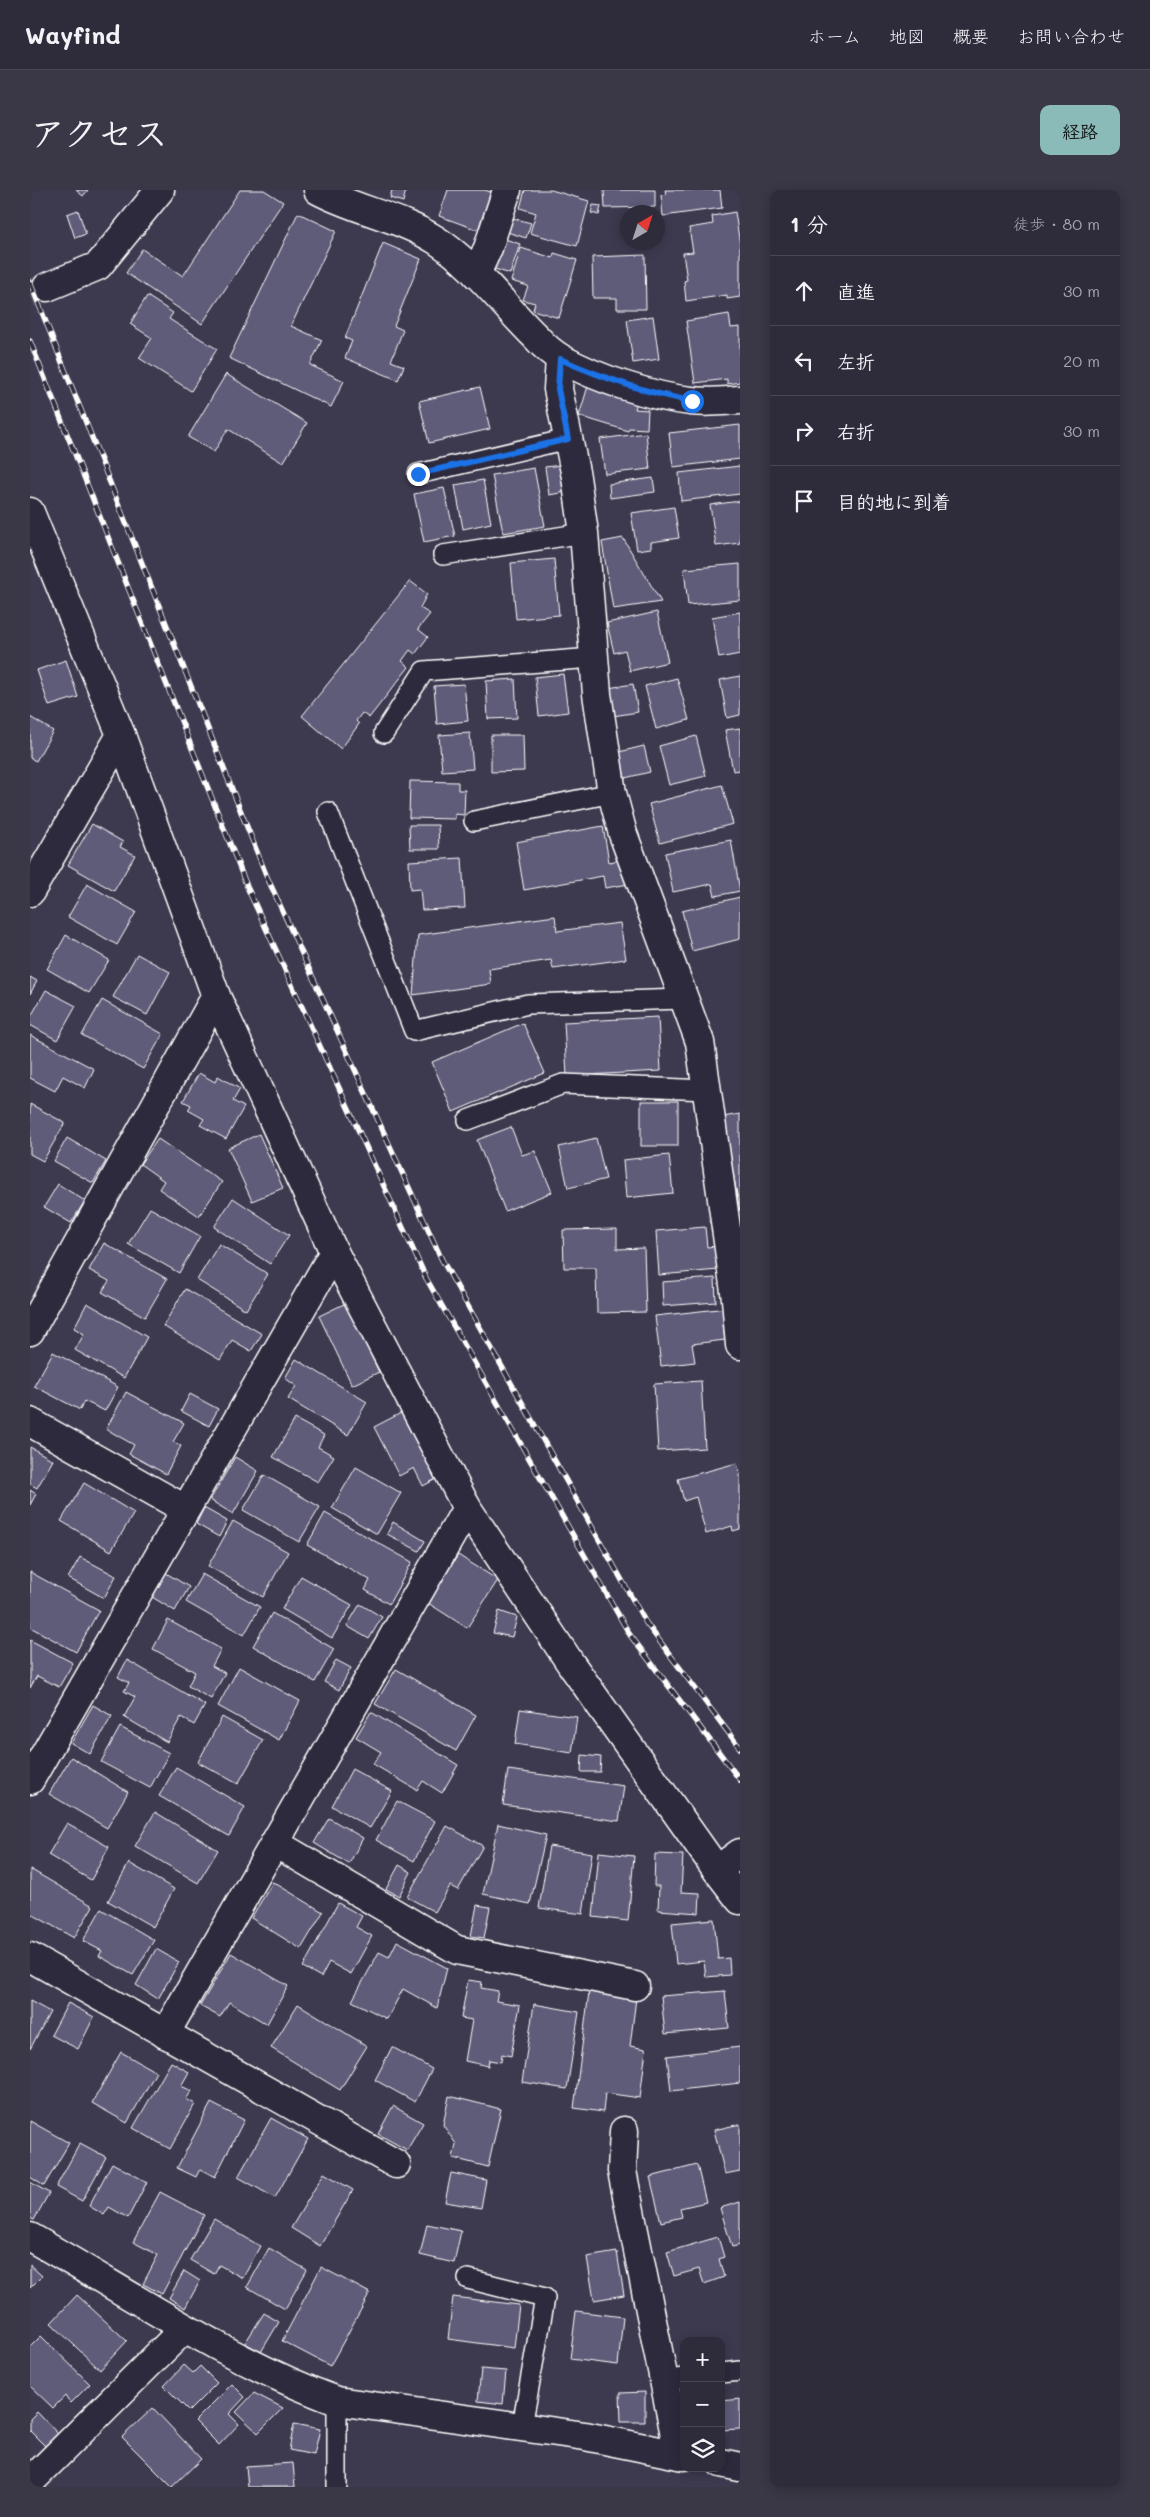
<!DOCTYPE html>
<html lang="ja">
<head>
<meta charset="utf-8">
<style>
	body { margin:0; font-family:Mali,"Klee One",sans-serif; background:#3a3746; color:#f1f3f6 }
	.controls { position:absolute; right:15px; bottom:15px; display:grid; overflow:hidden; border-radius:10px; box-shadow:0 2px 12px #0003 }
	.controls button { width:45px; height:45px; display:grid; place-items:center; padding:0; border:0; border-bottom:1px solid #494755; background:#2e2b3b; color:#f1f3f6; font:25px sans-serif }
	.compass { position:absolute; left:590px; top:15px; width:45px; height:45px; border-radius:50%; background:#2e2b3b; box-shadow:0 2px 12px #0003; rotate:39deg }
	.stop { position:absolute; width:15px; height:15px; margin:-11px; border:4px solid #1a73e8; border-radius:50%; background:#fff }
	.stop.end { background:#1a73e8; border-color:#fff; box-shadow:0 1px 5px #0008 }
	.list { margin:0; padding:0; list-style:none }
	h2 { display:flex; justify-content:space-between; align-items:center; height:65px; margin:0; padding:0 20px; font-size:21px }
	h2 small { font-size:16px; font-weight:400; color:#a7a7af }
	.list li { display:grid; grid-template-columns:32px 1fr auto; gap:15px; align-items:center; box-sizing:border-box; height:70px; padding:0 20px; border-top:1px solid #494755 }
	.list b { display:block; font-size:19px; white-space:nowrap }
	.list em { font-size:16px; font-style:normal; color:#a7a7af }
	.icon { flex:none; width:28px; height:28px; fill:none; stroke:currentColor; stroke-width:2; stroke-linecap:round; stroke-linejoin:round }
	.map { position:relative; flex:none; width:710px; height:2297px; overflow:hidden; border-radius:10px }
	header { display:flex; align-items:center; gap:30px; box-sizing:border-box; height:70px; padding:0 25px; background:#2e2b3b; border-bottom:1px solid #494755 }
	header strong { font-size:24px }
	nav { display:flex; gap:28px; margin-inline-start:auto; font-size:18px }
	.intro { display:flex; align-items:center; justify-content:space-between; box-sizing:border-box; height:120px; padding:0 30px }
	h1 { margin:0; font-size:35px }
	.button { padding:12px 22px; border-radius:10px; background:#8bbbb9; color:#111; font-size:18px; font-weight:700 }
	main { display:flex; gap:30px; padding:0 30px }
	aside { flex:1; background:#2e2b3b; border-radius:10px; box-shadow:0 2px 12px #0003 }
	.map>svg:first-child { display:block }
	.building { fill:#5f5c7a; stroke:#fff }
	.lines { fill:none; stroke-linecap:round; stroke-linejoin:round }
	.minor-tunnel { stroke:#504d61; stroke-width:28; stroke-dasharray:28 14; stroke-linecap:butt }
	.service-casing { stroke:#fff; stroke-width:22 }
	.minor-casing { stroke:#fff; stroke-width:31 }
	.service { stroke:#2f2a3d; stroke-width:19 }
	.minor { stroke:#2f2a3d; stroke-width:28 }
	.rail-casing { stroke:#fff; stroke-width:5.5 }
	.rail { stroke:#2f2a3d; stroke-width:4; stroke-dasharray:11; stroke-linecap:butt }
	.route { stroke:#1a73e8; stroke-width:6 }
</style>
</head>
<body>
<header>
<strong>Wayfind</strong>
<nav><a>ホーム</a><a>地図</a><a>概要</a><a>お問い合わせ</a></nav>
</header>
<div class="intro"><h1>アクセス</h1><a class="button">経路</a></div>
<main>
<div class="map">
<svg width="710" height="2297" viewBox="0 0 710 2297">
	<rect width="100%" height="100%" fill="#3d394f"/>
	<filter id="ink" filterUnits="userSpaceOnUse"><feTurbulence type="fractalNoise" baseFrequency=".02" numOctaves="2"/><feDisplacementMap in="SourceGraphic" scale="10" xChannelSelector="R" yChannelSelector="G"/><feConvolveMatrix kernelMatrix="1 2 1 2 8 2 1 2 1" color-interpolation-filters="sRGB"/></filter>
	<g filter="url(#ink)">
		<g class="building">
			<polygon points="46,0 58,0 53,6"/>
			<polygon points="210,0 234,0 253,12 172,134 96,83 112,59 153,86"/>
			<polygon points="362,0 376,0 373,12 360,8"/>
			<polygon points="418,0 454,0 461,2 448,40 409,26"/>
			<polygon points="495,0 521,0 559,11 547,56 500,43 506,23 490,18"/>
			<polygon points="574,0 625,0 625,17 575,18"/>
			<polygon points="635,0 690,0 692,18 633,26 631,5 636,4"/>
			<polygon points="563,15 571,16 569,25 561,23"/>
			<polygon points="48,20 56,44 45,48 37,24"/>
			<polygon points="705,22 710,55 710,107 697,109 697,105 656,111 654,91 657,90 653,63 663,62 659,38 683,34 682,26"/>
			<polygon points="268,23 306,41 261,136 292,150 280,175 314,191 301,217 199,168"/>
			<polygon points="479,27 501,33 496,48 474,41"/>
			<polygon points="472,48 490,54 480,84 462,78"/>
			<polygon points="353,53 391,69 364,136 373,140 361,171 374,176 368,190 315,168 322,151 315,148"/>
			<polygon points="491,58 523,68 524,63 547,70 529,128 503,120 505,113 493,110 498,96 481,91"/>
			<polygon points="615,65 616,119 587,119 587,108 563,108 562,67"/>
			<polygon points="117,106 143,123 139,129 187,159 161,201 109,168 122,148 100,134"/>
			<polygon points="699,124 701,138 710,137 710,192 697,194 697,189 665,193 656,131"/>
			<polygon points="623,126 629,169 603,173 597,130"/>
			<polygon points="196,184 277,233 253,273 198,239 184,262 158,247"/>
			<polygon points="558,196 607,212 605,219 618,220 617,239 599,238 598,241 549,226"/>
			<polygon points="450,197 460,239 399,253 389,211"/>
			<polygon points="710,235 710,269 643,277 639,243"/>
			<polygon points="616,243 620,279 575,284 570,249"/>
			<polygon points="531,275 536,302 519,305 515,277"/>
			<polygon points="710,276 710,304 651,311 649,283"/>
			<polygon points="504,278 515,336 473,343 462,285"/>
			<polygon points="623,288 625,302 580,308 579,294"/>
			<polygon points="453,290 461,333 433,339 425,295"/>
			<polygon points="414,298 425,346 394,352 384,304"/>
			<polygon points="710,311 710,353 686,356 680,315"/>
			<polygon points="644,317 649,348 621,352 621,358 607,360 601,323"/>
			<polygon points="593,348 631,412 583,419 572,352"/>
			<polygon points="524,369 529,425 486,429 481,373"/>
			<polygon points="710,374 710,410 658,415 654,379"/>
			<polygon points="380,391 397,404 390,418 400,424 388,439 398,447 385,464 380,460 372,471 379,477 339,528 332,523 326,531 329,534 311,559 272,526"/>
			<polygon points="627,422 638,472 600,481 595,460 584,463 577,433"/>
			<polygon points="710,422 710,464 689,468 682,427"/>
			<polygon points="36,470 48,507 19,516 7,480"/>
			<polygon points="533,484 538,522 509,526 505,487"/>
			<polygon points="710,486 710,525 697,528 690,490"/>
			<polygon points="647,488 659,530 626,539 615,496"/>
			<polygon points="485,489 487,528 458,529 456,491"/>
			<polygon points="434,494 438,531 407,534 404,496"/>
			<polygon points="603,494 608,522 583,526 578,498"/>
			<polygon points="0,527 23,541 6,571 0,568"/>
			<polygon points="710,538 710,580 703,581 695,540"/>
			<polygon points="440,543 443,579 412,581 409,545"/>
			<polygon points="461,545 493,545 494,581 461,582"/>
			<polygon points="666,546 676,586 639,595 629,556"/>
			<polygon points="614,556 620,582 595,588 589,562"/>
			<polygon points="380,591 428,592 428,600 435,600 434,625 425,624 425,629 379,628"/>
			<polygon points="692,595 703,634 630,653 619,614"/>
			<polygon points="62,634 93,652 90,657 105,665 84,701 38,675"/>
			<polygon points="379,635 408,635 409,659 380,659"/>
			<polygon points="573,636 579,672 595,669 599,694 575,698 573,686 494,700 486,652"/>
			<polygon points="701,650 710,701 685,706 682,694 643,702 635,663"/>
			<polygon points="432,668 435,718 392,720 390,699 380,700 379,671"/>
			<polygon points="57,694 106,722 87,755 38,727"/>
			<polygon points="710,707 710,749 662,761 652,721"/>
			<polygon points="525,726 527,741 590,733 596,769 523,779 521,770 459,779 461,794 383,805 388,745"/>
			<polygon points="36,745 79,770 59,803 17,779"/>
			<polygon points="107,764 140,782 117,825 83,807"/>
			<polygon points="0,787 7,791 0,804"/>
			<polygon points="16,800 46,816 27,850 0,835 0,828"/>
			<polygon points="72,810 133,844 113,879 52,845"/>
			<polygon points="628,827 631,881 537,886 534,832"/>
			<polygon points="493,833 515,883 423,922 402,872"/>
			<polygon points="0,845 64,879 55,898 33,886 25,901 0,888"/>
			<polygon points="169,883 185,892 188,886 210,899 203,911 214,917 196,949 170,935 174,929 158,920 161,915 153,911"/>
			<rect x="611" y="911" width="37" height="45"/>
			<polygon points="0,914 35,933 13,971 0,964"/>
			<polygon points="710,924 710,1021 693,927"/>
			<polygon points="481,937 492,965 505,961 522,1002 475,1021 447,950"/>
			<polygon points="229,944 253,998 222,1011 198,958"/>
			<polygon points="37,948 76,971 63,993 24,971"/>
			<polygon points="566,948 576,989 538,998 529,957"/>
			<polygon points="128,949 192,992 169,1026 129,999 134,991 110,974"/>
			<polygon points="639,965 643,1003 596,1008 593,970"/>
			<polygon points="28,994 55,1011 41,1033 14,1017"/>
			<polygon points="203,1008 259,1045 240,1074 184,1037"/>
			<polygon points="120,1018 170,1046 149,1083 98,1054"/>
			<polygon points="675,1037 677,1057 687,1056 689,1080 629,1085 626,1041"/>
			<polygon points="587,1039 587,1059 614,1058 616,1122 567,1123 566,1078 534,1078 533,1040"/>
			<polygon points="74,1053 137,1089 115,1127 72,1102 79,1091 59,1080"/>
			<polygon points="189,1054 238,1084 216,1120 167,1090"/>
			<polygon points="685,1088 686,1112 633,1116 632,1092"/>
			<polygon points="155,1099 232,1144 221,1161 202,1150 190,1170 133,1136"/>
			<polygon points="57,1113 117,1147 94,1188 45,1160 54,1144 44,1138"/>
			<polygon points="316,1113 349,1182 322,1195 289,1126"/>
			<polygon points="697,1118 699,1134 693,1135 695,1150 662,1154 665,1172 631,1176 625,1126"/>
			<polygon points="23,1162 88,1197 75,1221 54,1211 50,1220 4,1196"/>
			<polygon points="266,1169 337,1212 318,1245 258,1209 266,1196 255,1188"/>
			<polygon points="671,1191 675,1258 628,1261 624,1194"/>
			<polygon points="96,1202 154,1233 143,1252 151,1256 136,1284 99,1264 104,1255 76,1239"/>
			<polygon points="160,1204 188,1219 179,1236 151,1221"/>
			<polygon points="373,1222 408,1288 393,1296 384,1278 369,1286 344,1237"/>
			<polygon points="265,1229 294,1245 288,1257 304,1266 288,1292 243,1267"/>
			<polygon points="0,1257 23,1270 7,1298 0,1294"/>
			<polygon points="205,1267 228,1281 203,1324 180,1310"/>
			<polygon points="707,1273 710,1284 710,1339 703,1341 702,1336 676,1344 666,1307 654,1311 648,1289"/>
			<polygon points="326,1277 371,1303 347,1344 302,1318"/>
			<polygon points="234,1285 290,1317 269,1352 213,1320"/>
			<polygon points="54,1293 104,1323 81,1361 31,1331"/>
			<polygon points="0,1300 6,1304 0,1315"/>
			<polygon points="174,1318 197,1331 189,1347 166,1334"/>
			<polygon points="295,1323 382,1372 359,1414 335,1400 340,1390 277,1355"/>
			<polygon points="203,1331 258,1362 233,1407 178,1376"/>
			<polygon points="363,1332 395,1351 389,1361 357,1344"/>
			<polygon points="428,1365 468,1390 437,1438 398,1413"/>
			<polygon points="50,1367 86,1386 74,1408 38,1388"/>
			<polygon points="0,1382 69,1420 46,1462 0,1437"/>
			<polygon points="136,1383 159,1397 145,1421 122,1407"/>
			<polygon points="172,1384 230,1417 214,1445 156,1412"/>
			<polygon points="271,1386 322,1415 302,1448 252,1419"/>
			<polygon points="330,1414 352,1427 339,1449 317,1436"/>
			<polygon points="469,1421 487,1427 482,1447 463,1443"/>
			<polygon points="242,1423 304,1459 285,1492 223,1456"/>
			<polygon points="138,1430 191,1459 182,1476 195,1483 181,1509 158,1496 165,1482 123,1459"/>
			<polygon points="0,1450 43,1473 29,1497 7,1486 0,1498"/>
			<polygon points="97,1470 175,1515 164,1535 151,1527 137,1552 94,1527 105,1507 94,1501 99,1493 88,1487"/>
			<polygon points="306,1470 321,1478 309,1500 294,1492"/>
			<polygon points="209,1477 270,1511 249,1550 188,1516"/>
			<polygon points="366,1479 446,1525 426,1561 345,1514"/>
			<polygon points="63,1515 82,1526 60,1564 41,1553"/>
			<polygon points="490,1519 547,1527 542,1563 485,1554"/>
			<polygon points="341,1522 428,1575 412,1603 393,1591 387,1600 343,1574 351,1562 326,1547"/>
			<polygon points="192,1527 233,1550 208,1594 168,1572"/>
			<polygon points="90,1537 139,1563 120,1598 71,1572"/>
			<polygon points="552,1565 571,1567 570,1582 551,1582"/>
			<polygon points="41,1567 98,1602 77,1638 19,1604"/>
			<polygon points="146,1577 215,1617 199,1646 129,1606"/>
			<polygon points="322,1579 362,1601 340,1638 302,1616"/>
			<polygon points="478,1580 594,1596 589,1631 473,1615"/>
			<polygon points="367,1611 405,1631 384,1671 346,1650"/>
			<polygon points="125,1622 188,1660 168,1693 105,1656"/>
			<polygon points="299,1628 333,1648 319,1674 284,1653"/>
			<polygon points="37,1633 79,1657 61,1690 18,1665"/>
			<polygon points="468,1634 516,1645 500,1714 453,1704"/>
			<polygon points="417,1636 453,1656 428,1700 420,1696 405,1722 377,1707"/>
			<polygon points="519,1656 562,1663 553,1724 509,1718"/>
			<polygon points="569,1662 604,1666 598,1731 563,1727"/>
			<polygon points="625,1664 653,1665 651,1702 670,1703 669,1723 628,1720 629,1696 624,1696"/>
			<polygon points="99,1673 144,1699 123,1737 78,1711"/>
			<polygon points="369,1675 381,1682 369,1706 356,1699"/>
			<polygon points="0,1679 63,1716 44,1748 0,1723"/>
			<polygon points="243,1692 293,1722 271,1759 221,1728"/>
			<polygon points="308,1713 332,1726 326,1737 342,1746 321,1784 299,1772 291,1787 273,1777"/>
			<polygon points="447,1715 460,1717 454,1748 441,1746"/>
			<polygon points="71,1719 124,1750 103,1785 69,1766 72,1761 53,1751"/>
			<polygon points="684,1729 688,1769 699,1768 700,1785 676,1787 674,1771 646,1774 642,1733"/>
			<polygon points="367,1751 417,1778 407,1818 373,1799 357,1829 322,1811 349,1762 359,1767"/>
			<polygon points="126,1759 149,1772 128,1809 106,1795"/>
			<polygon points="201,1763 258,1796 237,1834 199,1812 190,1827 170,1816"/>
			<polygon points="438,1790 452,1792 451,1798 468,1801 466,1811 490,1815 481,1866 472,1864 471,1872 459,1870 458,1876 435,1871 442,1830 431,1828"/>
			<polygon points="695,1801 699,1838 635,1844 631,1806"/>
			<polygon points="559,1802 606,1808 600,1856 616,1859 610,1908 575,1903 573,1922 544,1918"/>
			<polygon points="0,1811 20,1822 0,1859"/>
			<polygon points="38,1813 64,1827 48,1859 21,1845"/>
			<polygon points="268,1814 337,1856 310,1900 241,1858"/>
			<polygon points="504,1814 549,1822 537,1899 492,1892"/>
			<polygon points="362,1857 402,1879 385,1912 345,1890"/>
			<polygon points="710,1857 710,1893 641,1901 637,1866"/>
			<polygon points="91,1862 126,1882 97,1933 62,1913"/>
			<polygon points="141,1872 159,1882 151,1896 162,1901 156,1909 165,1914 140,1959 103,1938"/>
			<polygon points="419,1906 471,1919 458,1977 423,1968 426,1954 413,1935"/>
			<polygon points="181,1913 214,1930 185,1987 170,1979 166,1987 147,1978"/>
			<polygon points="363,1916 393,1933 377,1960 348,1944"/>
			<polygon points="241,1928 278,1949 245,2008 208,1987"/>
			<polygon points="0,1931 39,1953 14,1996 0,1987"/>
			<polygon points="710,1934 710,1981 695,1984 684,1940"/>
			<polygon points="50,1953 76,1967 52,2011 26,1997"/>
			<polygon points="82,1973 117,1992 98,2028 79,2017 74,2025 59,2016"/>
			<polygon points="667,1975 676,2012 650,2018 652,2027 631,2032 620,1987"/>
			<polygon points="294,1983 323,2000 290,2056 261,2038"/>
			<polygon points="421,1983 456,1990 451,2018 415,2012"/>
			<polygon points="0,1992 19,2003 4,2030 0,2028"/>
			<polygon points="130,2002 174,2025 132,2104 113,2094 128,2065 103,2052"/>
			<polygon points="710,2012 710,2055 702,2057 690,2018"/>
			<polygon points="184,2029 230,2056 213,2088 189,2075 184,2084 160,2070"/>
			<polygon points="397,2034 431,2041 424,2073 390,2065"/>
			<polygon points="688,2047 694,2067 689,2069 694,2087 674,2094 669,2079 644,2086 637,2062"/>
			<polygon points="239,2058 277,2080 255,2119 217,2097"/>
			<polygon points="587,2062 594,2105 564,2110 557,2067"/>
			<polygon points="0,2075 12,2086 0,2098"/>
			<polygon points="291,2077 340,2103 300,2176 252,2151"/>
			<polygon points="154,2081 170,2091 155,2118 139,2108"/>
			<polygon points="47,2105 97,2151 70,2180 21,2133"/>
			<polygon points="423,2107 489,2115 484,2158 418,2149"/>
			<polygon points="546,2121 593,2127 588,2175 540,2169"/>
			<polygon points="234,2123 249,2132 231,2162 215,2153"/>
			<polygon points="11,2146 60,2194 41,2213 35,2206 23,2218 0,2196 0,2157"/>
			<polygon points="154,2175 163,2183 170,2176 187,2193 159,2221 134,2196"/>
			<polygon points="451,2179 476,2181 473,2214 448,2211"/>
			<polygon points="202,2194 215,2207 199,2224 209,2234 189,2255 165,2231"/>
			<polygon points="615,2202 615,2232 591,2232 590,2203"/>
			<polygon points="224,2203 253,2218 228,2243 206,2222"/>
			<polygon points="710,2209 710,2239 691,2240 691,2211"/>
			<polygon points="123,2218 171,2269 142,2297 92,2247"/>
			<polygon points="7,2222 29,2245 16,2257 0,2241 0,2229"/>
			<polygon points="264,2234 290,2239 284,2265 259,2260"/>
			<polygon points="263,2273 265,2297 218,2297 216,2276"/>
		</g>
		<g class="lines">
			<polyline class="minor-tunnel" points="0,103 17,97"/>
			<g class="service-casing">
				<g id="service">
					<polyline points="388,284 538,249"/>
					<polyline points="413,365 554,343"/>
					<polyline points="354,543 394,481 563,468"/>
					<polyline points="298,622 384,841 498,814 653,809"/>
					<polyline points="444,631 582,603"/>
					<polyline points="438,930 533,894 677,900"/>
					<polyline points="438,2089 515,2108 492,2236"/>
					<polyline points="691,2183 710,2181"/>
					<polyline points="634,2191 654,2188"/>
					<polyline points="307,2297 307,2211"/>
				</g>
			</g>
			<g class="minor-casing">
				<g id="minor">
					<path d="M288,0C325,20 370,27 406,50C445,75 473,115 506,147C513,155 523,164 532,169C565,188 623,207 661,211C677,213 694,211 710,210"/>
					<polyline points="446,84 458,58 477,0"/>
					<polyline points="17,97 68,76 130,0"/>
					<polyline points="530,169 528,199 546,287 554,343 567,504 582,603 593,644 670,852 706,1109 710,1155"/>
					<polyline points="0,322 91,545 186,806 304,1062 437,1318 541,1474 687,1680 710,1710"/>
					<polyline points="0,702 91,545"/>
					<polyline points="0,1141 186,806"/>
					<polyline points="0,1232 155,1319"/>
					<polyline points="0,1590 304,1062"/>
					<polyline points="245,1653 427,1760 605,1796"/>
					<polyline points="687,1680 710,1663"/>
					<polyline points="0,1767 366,1974"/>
					<polyline points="135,1844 437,1318"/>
					<polyline points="594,1941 592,1981 649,2265"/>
					<path d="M0,2047C101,2104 198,2171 307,2211L555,2246L654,2266"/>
					<polyline points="691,2273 710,2277"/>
					<polyline points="0,2292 154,2139"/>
				</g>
			</g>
			<use href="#service" class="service"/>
			<use href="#minor" class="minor"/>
			<g class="rail-casing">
				<g id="rail">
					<polyline points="0,92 237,687 412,1070 616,1433 710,1558"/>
					<polyline points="0,151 218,699 396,1088 600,1445 710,1590"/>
				</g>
			</g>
			<use href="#rail" class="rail"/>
		</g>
	</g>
	<g class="lines" filter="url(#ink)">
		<path class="route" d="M388,284L538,249L528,199L530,169C573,188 616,203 662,211"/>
	</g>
</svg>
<div class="controls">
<button>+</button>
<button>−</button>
<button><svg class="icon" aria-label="layers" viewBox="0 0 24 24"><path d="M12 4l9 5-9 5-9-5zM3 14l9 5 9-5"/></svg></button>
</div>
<svg class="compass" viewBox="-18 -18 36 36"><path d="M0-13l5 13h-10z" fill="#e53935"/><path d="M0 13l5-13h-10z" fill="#a7a7af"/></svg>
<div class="stop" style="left:662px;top:211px"></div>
<div class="stop end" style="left:388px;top:284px"></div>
</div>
<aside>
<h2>1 分<small>徒歩 · 80 m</small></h2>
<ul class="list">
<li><svg class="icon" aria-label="ahead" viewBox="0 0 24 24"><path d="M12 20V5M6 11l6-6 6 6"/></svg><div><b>直進</b></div><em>30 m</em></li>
<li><svg class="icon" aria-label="left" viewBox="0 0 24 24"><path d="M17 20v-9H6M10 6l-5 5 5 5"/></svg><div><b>左折</b></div><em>20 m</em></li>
<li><svg class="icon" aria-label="right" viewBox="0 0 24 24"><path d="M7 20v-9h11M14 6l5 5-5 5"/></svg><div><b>右折</b></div><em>30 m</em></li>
<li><svg class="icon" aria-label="arrive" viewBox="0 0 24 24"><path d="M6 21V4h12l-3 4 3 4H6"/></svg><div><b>目的地に到着</b></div></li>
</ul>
</aside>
</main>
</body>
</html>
